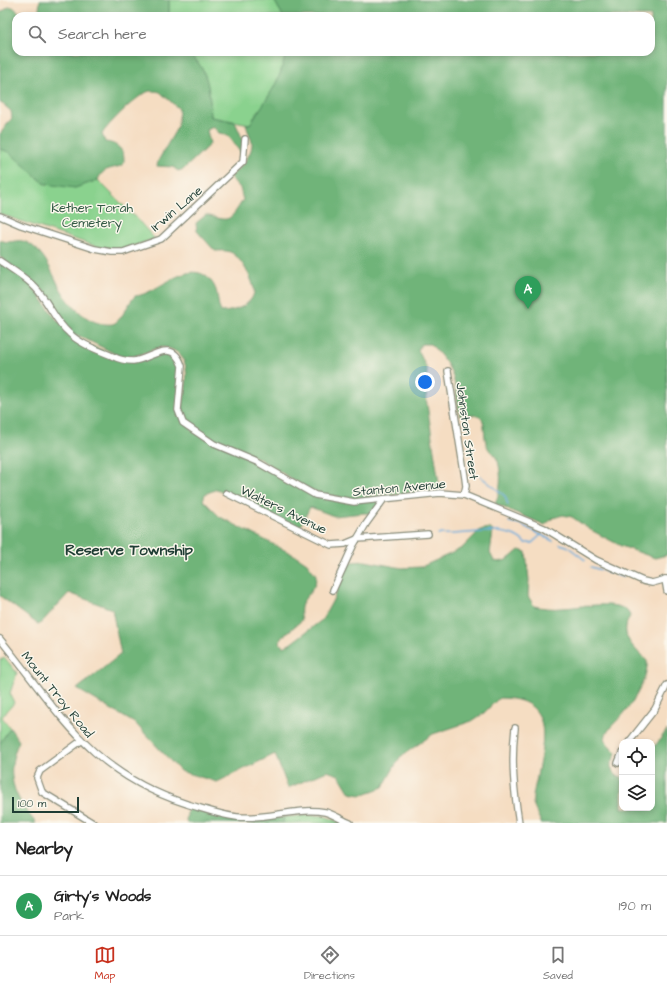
<!DOCTYPE html>
<html lang="en">
<head>
<meta charset="utf-8">
<style>
	body { margin:0; font-family:"Architects Daughter",sans-serif; background:#f2f2f2; color:#222 }
	.controls { position:absolute; right:12px; bottom:12px; display:grid; overflow:hidden; border-radius:8px; box-shadow:0 2px 6px #0003 }
	.controls button { width:36px; height:36px; display:grid; place-items:center; padding:0; border:0; border-bottom:1px solid #e0e0e0; background:#fff; color:#222; font:20px sans-serif }
	.scale { position:absolute; left:12px; bottom:10px; width:67px; box-sizing:border-box; padding-left:4px; border:2px solid #1f3d34; border-top:0; font-size:11px; line-height:14px; white-space:nowrap; color:#1f3d34; -webkit-text-stroke:3px #fbf7ec; paint-order:stroke }
	.you { position:absolute; left:425px; top:382px; width:14px; height:14px; margin:-10px; border:3px solid #fff; border-radius:50%; background:#1a73e8; box-shadow:0 0 0 6px #1a73e833 }
	.badge { display:grid; place-items:center; width:26px; height:26px; border-radius:50%; background:#c8321e; color:#fff; font-size:13px; font-weight:700 }
	.pin { position:absolute; translate:-50% -33px; filter:drop-shadow(0 1px 2px #0008) }
	.pin::after { content:''; position:absolute; top:21px; width:14px; height:12px; background:inherit; clip-path:polygon(0 0,100% 0,50% 100%) }
	.list { margin:0; padding:0; list-style:none }
	h2 { display:flex; justify-content:space-between; align-items:center; height:52px; margin:0; padding:0 16px; font-size:17px }
	h2 small { font-size:13px; font-weight:400; color:#767676 }
	.list li { display:grid; grid-template-columns:26px 1fr auto; gap:12px; align-items:center; box-sizing:border-box; height:60px; padding:0 16px; border-top:1px solid #e0e0e0 }
	.list b { display:block; font-size:15px; white-space:nowrap }
	.list p { margin:0; font-size:13px; white-space:nowrap; color:#767676 }
	.list em { font-size:13px; font-style:normal; color:#767676 }
	.icon { flex:none; width:22px; height:22px; fill:none; stroke:currentColor; stroke-width:2; stroke-linecap:round; stroke-linejoin:round }
	.map { position:relative; flex:none; width:667px; height:823px; overflow:hidden }
	.search { position:absolute; background:#fff; box-shadow:0 2px 6px #0003; left:12px; right:12px; top:12px; height:44px; display:flex; align-items:center; gap:10px; box-sizing:border-box; padding:0 14px; border-radius:12px; color:#767676; font-size:15px }
	.sheet { height:112px; background:#fff }
	nav { display:flex; justify-content:space-around; align-items:center; box-sizing:border-box; height:56px; border-top:1px solid #e0e0e0; background:#fff; font-size:11px; color:#767676 }
	nav a { display:grid; justify-items:center; gap:2px }
	nav .on { color:#c8321e }
	.map>svg:first-child { display:block }
	.green { fill:#8ad28e; stroke:#548861 }
	.forest { fill:#6fb479; stroke:#477856 }
	.lines { fill:none; stroke-linecap:round; stroke-linejoin:round }
	.stream { stroke:#67abdc; stroke-width:1.5 }
	.minor-casing { stroke:#8a8d7b; stroke-width:8 }
	.minor { stroke:#fff; stroke-width:5.5 }
	.labels { text-anchor:middle; stroke-width:3; stroke-linejoin:round; paint-order:stroke }
	.park-label { font-size:13px; fill:#345b46; stroke:#fbf7ec }
	.street-label { font-size:13px; fill:#1f3d34; stroke:#fbf7ec }
	.quarter-label { font-size:15px; font-weight:bold; fill:#1f3d34; stroke:#fbf7ec }
</style>
</head>
<body>
<div class="map">
<svg width="667" height="823" viewBox="0 0 667 823">
	<rect width="100%" height="100%" fill="#fbf7ec"/>
	<filter id="ink" filterUnits="userSpaceOnUse"><feTurbulence type="fractalNoise" baseFrequency=".025" numOctaves="2"/><feDisplacementMap in="SourceGraphic" scale="8" xChannelSelector="R" yChannelSelector="G"/><feConvolveMatrix kernelMatrix="1 2 1 2 8 2 1 2 1" color-interpolation-filters="sRGB"/></filter>
	<filter id="wash" filterUnits="userSpaceOnUse"><feTurbulence type="fractalNoise" baseFrequency=".012" numOctaves="4" result="noise"/><feDisplacementMap in="SourceGraphic" scale="16" xChannelSelector="R" yChannelSelector="G"/><feGaussianBlur stdDeviation="0.9" result="paint"/><feColorMatrix in="noise" values="0 0 0 0 0 0 0 0 0 0 0 0 0 0 0 0 0 1.4 0 .05"/><feComposite in="paint" operator="in"/></filter>
	<g filter="url(#wash)">
		<rect width="100%" height="100%" fill="#f5ddc2"/>
		<g class="green">
			<polygon points="169,0 274,0 283,16 169,16"/>
			<path d="M188,52H286C280,84 267,98 250,124L211,117C209,91 210,71 188,52Z"/>
			<polygon points="0,149 9,152 27,167 36,177 75,188 98,180 136,218 155,239 123,249 98,247 0,214"/>
			<polygon points="5,658 17,673 10,693 14,703 2,717 10,728 0,743 0,660"/>
			<polygon points="314,815 324,816 343,823 283,823 284,817"/>
		</g>
		<g class="forest">
			<polygon points="40,0 169,0 169,16 34,16 39,10"/>
			<path d="M274,0H667V555L655,558L621,546L589,529L572,517L563,515L553,518L545,525L495,504C501,491 502,476 498,461C496,455 489,452 487,446C480,427 493,411 460,416C454,382 457,370 430,344H421L418,350L427,369L426,398L440,490L351,499L322,494L305,487L258,458L225,446L190,425L184,419L182,413C184,394 195,359 173,350C169,348 163,346 158,348C144,352 135,359 120,356L71,332L60,319L44,291L0,257V240C15,246 17,234 34,247C45,256 50,268 56,280C64,298 83,322 104,324C108,324 112,325 115,323C123,318 128,303 135,296C157,295 190,255 211,281C220,292 216,302 221,312C233,312 251,306 254,293C256,284 240,255 230,252C226,250 219,251 215,251L197,231L196,223L206,215C230,222 229,222 243,200L240,188L230,177C239,168 253,156 252,142C251,137 247,130 246,124H250C267,98 280,84 286,52H651V16H283Z"/>
			<path d="M9,7H13L23,16H16V52H188C210,71 209,91 211,117L235,122L243,140L242,154C233,145 232,134 219,133L213,127L207,130L210,144L184,169L178,171L173,167L157,166L158,161L178,126L179,109L160,92C157,91 153,91 150,91C139,93 108,124 102,134L105,142C118,143 127,152 123,165C111,170 103,167 98,180L75,188L45,184L9,152L0,149V134L12,118L11,111L0,102V13Z"/>
			<path d="M0,261L30,283L57,320L85,344L128,360L165,351L180,361L179,415L194,432L257,462L305,490L338,501L384,499L373,514L364,513L334,516L310,507L299,529L217,489L205,494L203,500L220,517L298,557L307,563L316,575C317,596 295,596 302,620L281,638L280,643L283,647L290,644L322,620L333,600L346,567L352,562L365,561L402,568L421,567L450,554L462,548L480,530L489,528L493,531L490,553L494,561C505,564 512,556 519,550L526,552L529,580L528,596L534,606C543,608 553,609 562,608C576,608 625,597 630,616C618,637 634,647 647,661C649,675 634,701 626,711C619,720 604,730 605,741L616,752C614,764 606,762 615,775L622,777V808H652V750L667,730V823H541C539,817 534,809 533,803C532,795 536,784 537,776C545,736 553,698 499,698L484,713L472,721L433,734L400,757L383,787L361,795L350,793L339,775L327,771L288,788L275,754L217,782L180,771L136,724L77,689L121,654L112,609L69,593L39,625L0,596Z"/>
			<path d="M10,728L19,741C4,774 13,796 36,823H0V743Z"/>
			<polygon points="188,808 213,815 248,821 284,817 283,823 188,823 186,821"/>
		</g>
		<g class="lines">
			<g class="stream">
				<polyline points="480,476 505,496 508,505"/>
				<polyline points="509,522 520,524 553,541"/>
				<path d="M438,534C462,537 507,522 525,543H532L542,534"/>
				<polyline points="560,544 567,546 585,560"/>
				<polyline points="591,567 611,573"/>
				<polyline points="616,575 623,577"/>
			</g>
		</g>
	</g>
	<g filter="url(#ink)">
		<g class="lines">
			<g class="minor-casing">
				<g id="minor">
					<polyline points="0,216 21,225 95,249 112,252 123,252 161,239 243,162 245,139"/>
					<path d="M0,261C14,271 32,281 42,296C51,308 57,323 69,333C80,344 98,350 112,356C118,359 126,361 133,361C150,360 172,336 182,366L178,410L183,423L214,444L257,462L315,495L354,502L440,493L464,495L544,528L596,560L643,581L652,583L667,579"/>
					<polyline points="448,371 465,478 466,486 464,495"/>
					<polyline points="226,493 331,545 345,544 357,539 428,534"/>
					<polyline points="665,579 667,591"/>
					<polyline points="333,590 353,546 366,524 384,499"/>
					<path d="M0,639C60,713 90,773 187,804C204,809 220,815 237,817C266,820 296,807 325,812C333,814 342,820 350,823"/>
					<path d="M515,728C511,761 514,791 519,823"/>
					<polyline points="81,741 40,771 37,778 42,792 93,823"/>
					<polyline points="629,742 655,709 667,685"/>
					<polyline points="618,763 622,753"/>
				</g>
			</g>
			<use href="#minor" class="minor"/>
		</g>
	</g>
	<g class="labels">
		<g class="park-label">
			<text x="92" y="212">Kether Torah<tspan x="92" dy="15">Cemetery</tspan></text>
		</g>
		<g class="street-label">
			<text transform="translate(176 208) rotate(-40)" y="5">Irwin Lane</text>
			<text transform="translate(468 431) rotate(82)" y="5">Johnston Street</text>
			<text transform="translate(399 487) rotate(-5)" y="5">Stanton Avenue</text>
			<text transform="translate(284 509) rotate(26)" y="5">Walters Avenue</text>
			<text transform="translate(58 694) rotate(51)" y="5">Mount Troy Road</text>
		</g>
		<g class="quarter-label">
			<text x="129" y="555">Reserve Township</text>
		</g>
	</g>
</svg>
<div class="controls">
<button><svg class="icon" aria-label="locate" viewBox="0 0 24 24"><circle cx="12" cy="12" r="6"/><path d="M12 2v4M12 18v4M2 12h4M18 12h4"/></svg></button>
<button><svg class="icon" aria-label="layers" viewBox="0 0 24 24"><path d="M12 4l9 5-9 5-9-5zM3 14l9 5 9-5"/></svg></button>
</div>
<div class="scale">100 m</div>
<div class="you"></div>
<div class="pin badge" style="left:528px;top:309px;background:#2e9e5b">A</div>
<div class="search"><svg class="icon" aria-label="search" viewBox="0 0 24 24"><circle cx="10" cy="10" r="6"/><path d="M15 15l6 6"/></svg>Search here</div>
</div>
<section class="sheet">
<h2>Nearby<small></small></h2>
<ul class="list">
<li><span class="badge" style="background:#2e9e5b">A</span><div><b>Girty's Woods</b><p>Park</p></div><em>190 m</em></li>
</ul>
</section>
<nav>
<a class="on"><svg class="icon" aria-label="map" viewBox="0 0 24 24"><path d="M3 6l6-2 6 2 6-2v14l-6 2-6-2-6 2zM9 4v14M15 6v14"/></svg>Map</a>
<a><svg class="icon" aria-label="directions" viewBox="0 0 24 24"><path d="M12 3l9 9-9 9-9-9zM9 14v-3h6M13 9l2 2-2 2"/></svg>Directions</a>
<a><svg class="icon" aria-label="saved" viewBox="0 0 24 24"><path d="M7 4h10v16l-5-4-5 4z"/></svg>Saved</a>
</nav>
</body>
</html>
